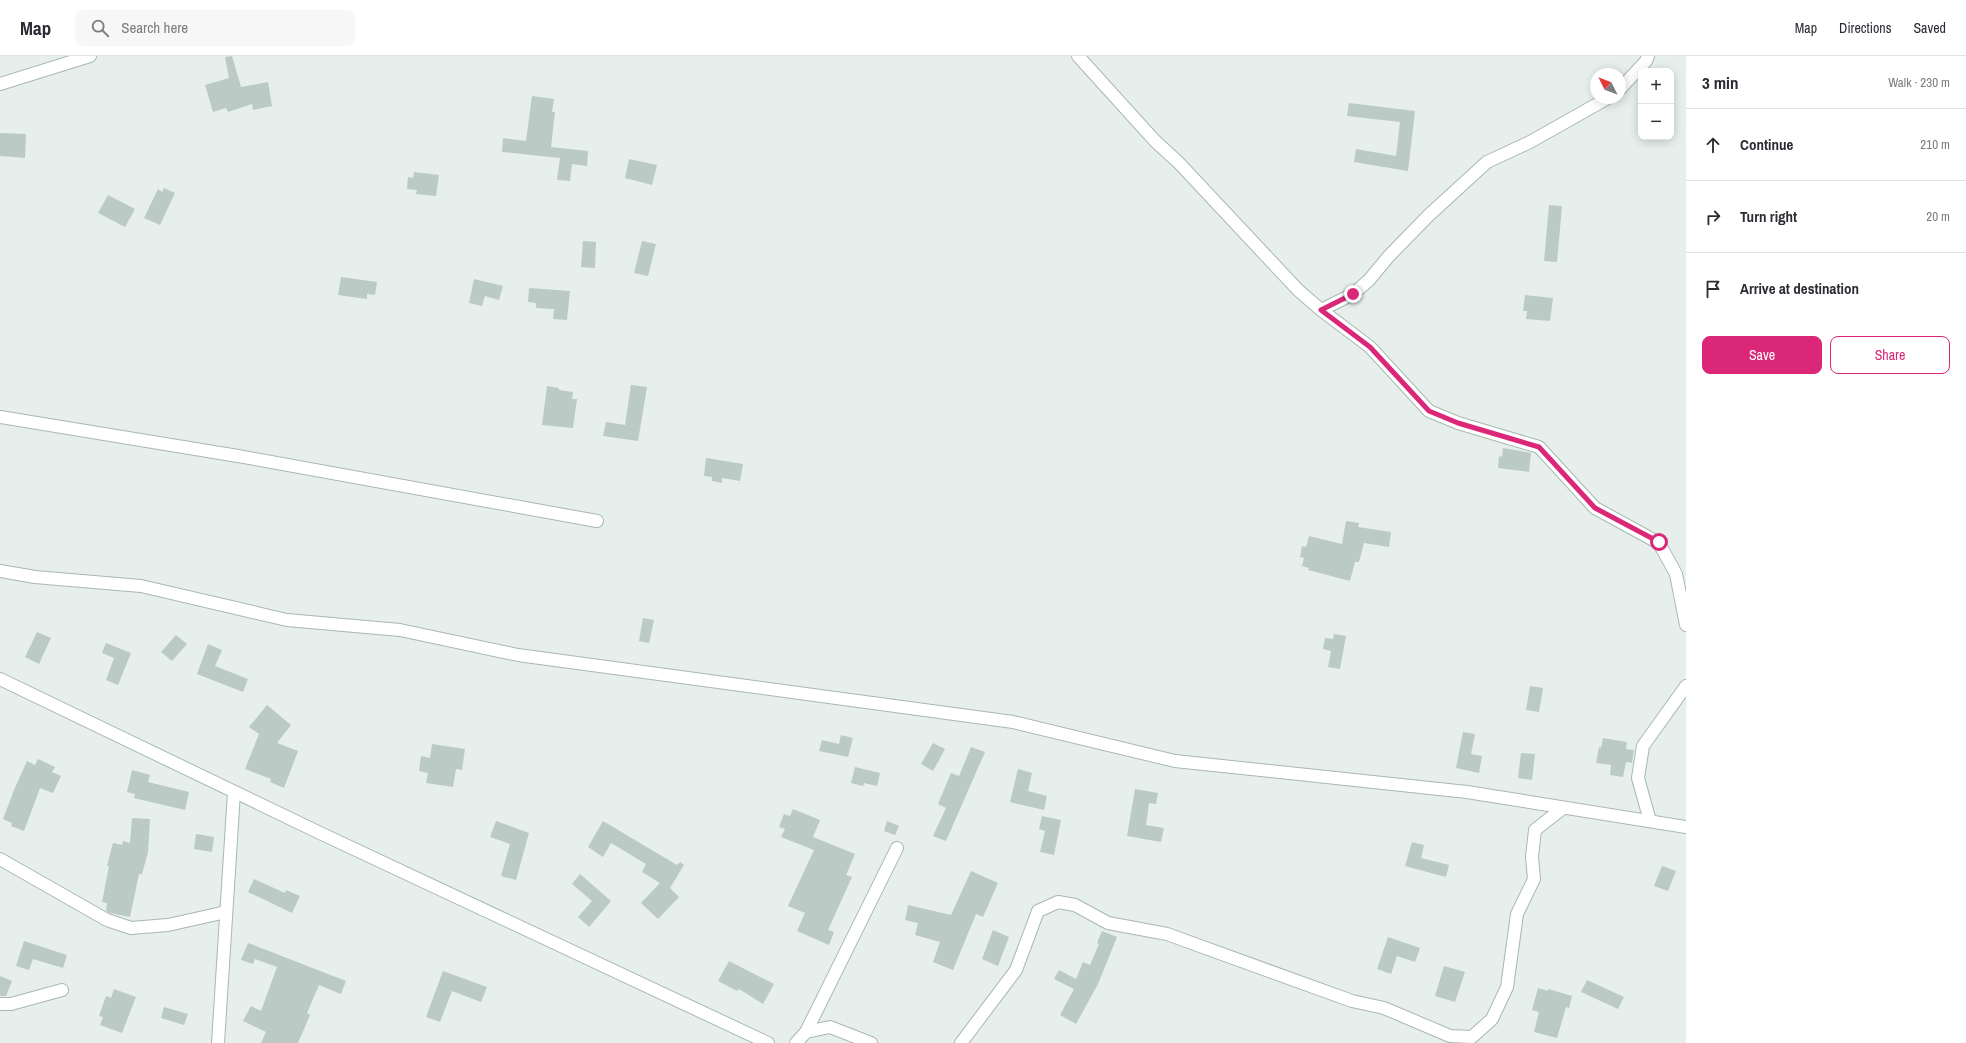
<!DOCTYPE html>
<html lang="en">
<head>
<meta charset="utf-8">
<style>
	body { margin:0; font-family:"Archivo Narrow",sans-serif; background:#f7f7f7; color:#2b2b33 }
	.controls { position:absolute; right:12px; top:12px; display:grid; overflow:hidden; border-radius:8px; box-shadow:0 2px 10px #0003 }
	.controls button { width:36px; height:36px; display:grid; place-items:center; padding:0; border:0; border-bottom:1px solid #e1e1e2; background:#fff; color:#2b2b33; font:20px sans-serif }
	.compass { position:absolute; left:1590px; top:12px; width:36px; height:36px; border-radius:50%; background:#fff; box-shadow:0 2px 10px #0003; rotate:312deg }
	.stop { position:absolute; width:12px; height:12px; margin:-9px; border:3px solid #db2777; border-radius:50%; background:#fff }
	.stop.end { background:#db2777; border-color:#fff; box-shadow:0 1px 4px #0008 }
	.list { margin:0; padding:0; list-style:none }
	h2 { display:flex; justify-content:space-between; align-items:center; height:52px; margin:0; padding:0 16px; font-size:17px }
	h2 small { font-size:13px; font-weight:400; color:#7c7c81 }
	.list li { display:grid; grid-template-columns:26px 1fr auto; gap:12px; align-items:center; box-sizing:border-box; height:72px; padding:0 16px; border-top:1px solid #e1e1e2 }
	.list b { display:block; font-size:15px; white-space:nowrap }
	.list em { font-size:13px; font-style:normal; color:#7c7c81 }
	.actions { display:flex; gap:8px; padding:12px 16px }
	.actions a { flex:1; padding:9px 0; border:1px solid #db2777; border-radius:8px; text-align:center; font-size:14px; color:#db2777 }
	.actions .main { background:#db2777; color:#fff }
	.icon { flex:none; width:22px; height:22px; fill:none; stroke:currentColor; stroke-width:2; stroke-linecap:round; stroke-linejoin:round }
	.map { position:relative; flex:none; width:1686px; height:987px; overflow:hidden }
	header { display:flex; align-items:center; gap:24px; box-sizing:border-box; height:56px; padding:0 20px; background:#fff; border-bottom:1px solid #e1e1e2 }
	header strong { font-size:19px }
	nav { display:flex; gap:22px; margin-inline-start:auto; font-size:14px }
	.search { width:280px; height:36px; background:#f7f7f7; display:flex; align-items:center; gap:10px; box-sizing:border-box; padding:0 14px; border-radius:8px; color:#7c7c81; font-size:15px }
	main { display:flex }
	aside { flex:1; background:#fff }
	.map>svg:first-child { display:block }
	.building { fill:#bbcac4 }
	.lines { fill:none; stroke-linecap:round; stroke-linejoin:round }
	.street-casing { stroke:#a8b8b2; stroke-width:14 }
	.street { stroke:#fff; stroke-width:12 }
	.route { stroke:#db2777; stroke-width:5 }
</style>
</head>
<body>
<header>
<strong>Map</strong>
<div class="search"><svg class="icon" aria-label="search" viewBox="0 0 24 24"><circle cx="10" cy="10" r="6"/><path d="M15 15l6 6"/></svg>Search here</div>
<nav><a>Map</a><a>Directions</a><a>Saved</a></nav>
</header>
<main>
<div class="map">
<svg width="1686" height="987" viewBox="0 0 1686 987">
	<rect width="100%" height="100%" fill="#e6efeb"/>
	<g class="building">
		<polygon points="232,0 241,31 268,26 272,50 253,54 252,48 228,56 226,52 213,56 205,29 229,22 225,1"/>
		<polygon points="532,40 554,43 552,56 555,56 551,91 588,95 587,110 572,108 570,125 557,124 560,102 502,96 503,82 526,85"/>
		<polygon points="1349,47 1415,55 1408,115 1354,106 1356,93 1396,100 1400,66 1347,60"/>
		<polygon points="0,77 26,78 25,102 0,100"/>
		<polygon points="629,103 657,109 652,129 625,122"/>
		<polygon points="414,116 439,119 436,140 416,138 417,134 407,133 408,121 413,122"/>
		<polygon points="164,132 175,137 160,169 144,162 158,133 162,136"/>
		<polygon points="108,139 135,153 125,171 98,157"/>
		<polygon points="1549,149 1562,150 1557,206 1544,205"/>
		<polygon points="583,185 596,186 595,212 581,211"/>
		<polygon points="642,185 656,188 648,220 634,217"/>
		<polygon points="341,221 377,226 375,239 367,238 367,243 338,239"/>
		<polygon points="474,223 503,230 499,244 485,240 482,250 469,247"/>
		<polygon points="529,232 570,235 567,264 553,263 554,253 536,252 536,247 528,246"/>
		<polygon points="1525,239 1553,242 1550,265 1526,263 1527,255 1523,255"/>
		<polygon points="631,329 647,331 638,385 603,380 606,366 625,369"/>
		<polygon points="547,330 559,332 559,334 573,336 572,343 577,343 573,372 542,369"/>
		<polygon points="1503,392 1531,397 1529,416 1498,412 1499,400 1502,401"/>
		<polygon points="706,402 743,408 740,425 722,422 722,427 712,425 712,421 704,420"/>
		<polygon points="1346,465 1359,467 1358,471 1391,476 1389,491 1364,487 1359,506 1355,506 1350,525 1308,514 1309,512 1302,510 1304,502 1300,501 1302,490 1306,491 1309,480 1342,488"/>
		<polygon points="643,562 654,564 649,587 639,585"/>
		<polygon points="37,576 51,582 39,608 25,601"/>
		<polygon points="1334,578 1346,580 1340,613 1328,611 1331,595 1323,593 1325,582 1333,583"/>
		<polygon points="176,579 187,588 172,605 161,596"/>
		<polygon points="106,587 131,597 118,629 106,624 114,602 102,597"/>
		<polygon points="208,588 222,594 215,610 248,623 243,636 197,618"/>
		<polygon points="1530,630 1543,632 1539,656 1526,654"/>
		<polygon points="267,649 291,669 277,687 298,695 284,732 270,726 271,723 245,713 259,678 249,671"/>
		<polygon points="1463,676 1475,678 1471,698 1482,700 1479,717 1456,712"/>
		<polygon points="841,679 853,682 848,701 819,695 822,684 839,688"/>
		<polygon points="1603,682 1627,686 1626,693 1634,694 1632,707 1626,706 1623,721 1610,719 1611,709 1596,707 1599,691 1601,692"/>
		<polygon points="933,687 945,693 933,715 921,708"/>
		<polygon points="432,688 465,693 462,714 456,713 453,731 426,727 428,717 419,715 421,700 430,702"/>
		<polygon points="971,691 985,696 946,785 933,780 946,752 938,748 951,717 959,720"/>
		<polygon points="1521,697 1535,698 1532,724 1518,722"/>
		<polygon points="38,703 55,711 52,716 61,720 53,737 40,732 24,775 11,770 12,767 3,763 14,734 27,705 35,709"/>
		<polygon points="855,711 880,717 877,730 864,727 863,730 851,727"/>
		<polygon points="1018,713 1032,717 1028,735 1047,740 1044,754 1010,746"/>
		<polygon points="132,714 150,719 148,726 189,736 185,754 134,742 135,738 127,736"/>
		<polygon points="1135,733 1158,737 1156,748 1149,747 1146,769 1164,772 1161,786 1127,780"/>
		<polygon points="793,753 820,764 813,781 855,798 846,819 852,821 828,874 834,876 829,889 797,875 805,857 788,850 814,794 781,781 785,773 779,771 784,758 790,760"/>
		<polygon points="1042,760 1061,764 1054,799 1040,796 1045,775 1039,773"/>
		<polygon points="132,762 150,763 148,796 142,818 139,818 130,861 110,857 106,855 107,847 102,846 109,810 107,810 113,787 122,789 123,785 130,787"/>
		<polygon points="496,765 529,777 516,824 501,820 510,788 490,781"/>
		<polygon points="603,765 677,809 680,806 684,809 670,832 679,841 658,863 641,847 660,827 642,816 646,808 611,787 603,801 588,791"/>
		<polygon points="887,765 899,770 895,779 884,775"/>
		<polygon points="196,778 214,781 212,796 194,793"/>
		<polygon points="1412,786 1424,789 1421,802 1449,809 1446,821 1405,810"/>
		<polygon points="1662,810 1676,815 1668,835 1654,830"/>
		<polygon points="971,815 998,827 983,861 976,858 953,914 933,906 940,886 915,879 918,867 905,864 908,849 951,859"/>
		<polygon points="580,818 611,845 589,871 578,861 592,845 572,828"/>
		<polygon points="254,823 285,837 286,834 300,840 292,857 248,836"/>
		<polygon points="993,874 1009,881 998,910 982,903"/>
		<polygon points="1102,875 1117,881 1098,928 1076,968 1060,959 1074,933 1054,923 1059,914 1076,923 1083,906 1090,909 1099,888 1097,887"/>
		<polygon points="1388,881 1420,892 1415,906 1397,900 1391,918 1377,913"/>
		<polygon points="24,885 67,899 63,912 33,903 29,914 16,910"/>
		<polygon points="248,887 346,925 341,938 319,929 307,957 310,959 298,987 261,987 266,976 243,965 251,950 261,955 277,911 255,903 253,908 241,904"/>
		<polygon points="729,905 774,928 763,948 739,933 737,935 718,925"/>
		<polygon points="1444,910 1465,916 1455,946 1435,940"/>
		<polygon points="443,915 487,931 481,946 452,935 440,966 426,961"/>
		<polygon points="0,920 12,925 6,940 0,940"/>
		<polygon points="1587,924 1624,941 1618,953 1581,936"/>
		<polygon points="1538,932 1548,935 1548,933 1572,940 1569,952 1566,951 1557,982 1534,976 1539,956 1532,954"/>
		<polygon points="114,933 136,941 122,977 100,969 103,961 99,960 106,940 111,942"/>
		<polygon points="164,951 188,958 184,969 161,962"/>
	</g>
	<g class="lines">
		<g class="street-casing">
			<g id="street">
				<polyline points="1078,0 1155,85 1179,107 1298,234 1321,254 1370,291 1429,355 1458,367 1539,391 1595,452 1659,487 1676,518 1686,569"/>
				<polyline points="0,28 90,0"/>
				<polyline points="1620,33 1646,5 1648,0"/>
				<polyline points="1321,254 1353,238 1369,224 1389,200 1429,159 1487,106 1530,86 1608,42"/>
				<polyline points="0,361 238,400 597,465"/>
				<polyline points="0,515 35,521 141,530 287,564 400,574 518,599 1013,666 1175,705 1467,736 1686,771"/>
				<polyline points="0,623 320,777 768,987"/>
				<polyline points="1650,765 1638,722 1643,690 1686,630"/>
				<polyline points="0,803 107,864 131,872 168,869 226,856"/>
				<polyline points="0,948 11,948 62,934"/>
				<polyline points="806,976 897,792"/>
				<polyline points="218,987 234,736"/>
				<polyline points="796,987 806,976 830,971 871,987"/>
				<polyline points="961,987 1016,914 1038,855 1058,846 1075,849 1108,867 1167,878 1352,945 1384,952 1450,980 1472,981 1492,963 1507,931 1517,858 1534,823 1532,801 1535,774 1563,752"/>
			</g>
		</g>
		<use href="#street" class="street"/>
	</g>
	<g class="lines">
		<polyline class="route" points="1353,238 1321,254 1370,291 1429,355 1458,367 1539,391 1595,452 1659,486"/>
	</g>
</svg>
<div class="controls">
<button>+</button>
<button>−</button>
</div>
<svg class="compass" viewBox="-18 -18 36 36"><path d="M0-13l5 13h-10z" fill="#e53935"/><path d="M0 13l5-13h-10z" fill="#7c7c81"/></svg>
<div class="stop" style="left:1659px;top:486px"></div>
<div class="stop end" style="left:1353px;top:238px"></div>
</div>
<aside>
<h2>3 min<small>Walk · 230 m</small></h2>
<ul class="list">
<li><svg class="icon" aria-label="ahead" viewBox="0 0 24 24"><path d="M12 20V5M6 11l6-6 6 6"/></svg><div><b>Continue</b></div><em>210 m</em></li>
<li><svg class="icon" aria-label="right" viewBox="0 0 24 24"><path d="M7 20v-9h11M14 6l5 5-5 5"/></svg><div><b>Turn right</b></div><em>20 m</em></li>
<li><svg class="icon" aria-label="arrive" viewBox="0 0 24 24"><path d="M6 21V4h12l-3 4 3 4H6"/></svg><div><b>Arrive at destination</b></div></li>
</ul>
<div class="actions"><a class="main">Save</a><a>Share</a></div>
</aside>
</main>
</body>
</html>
